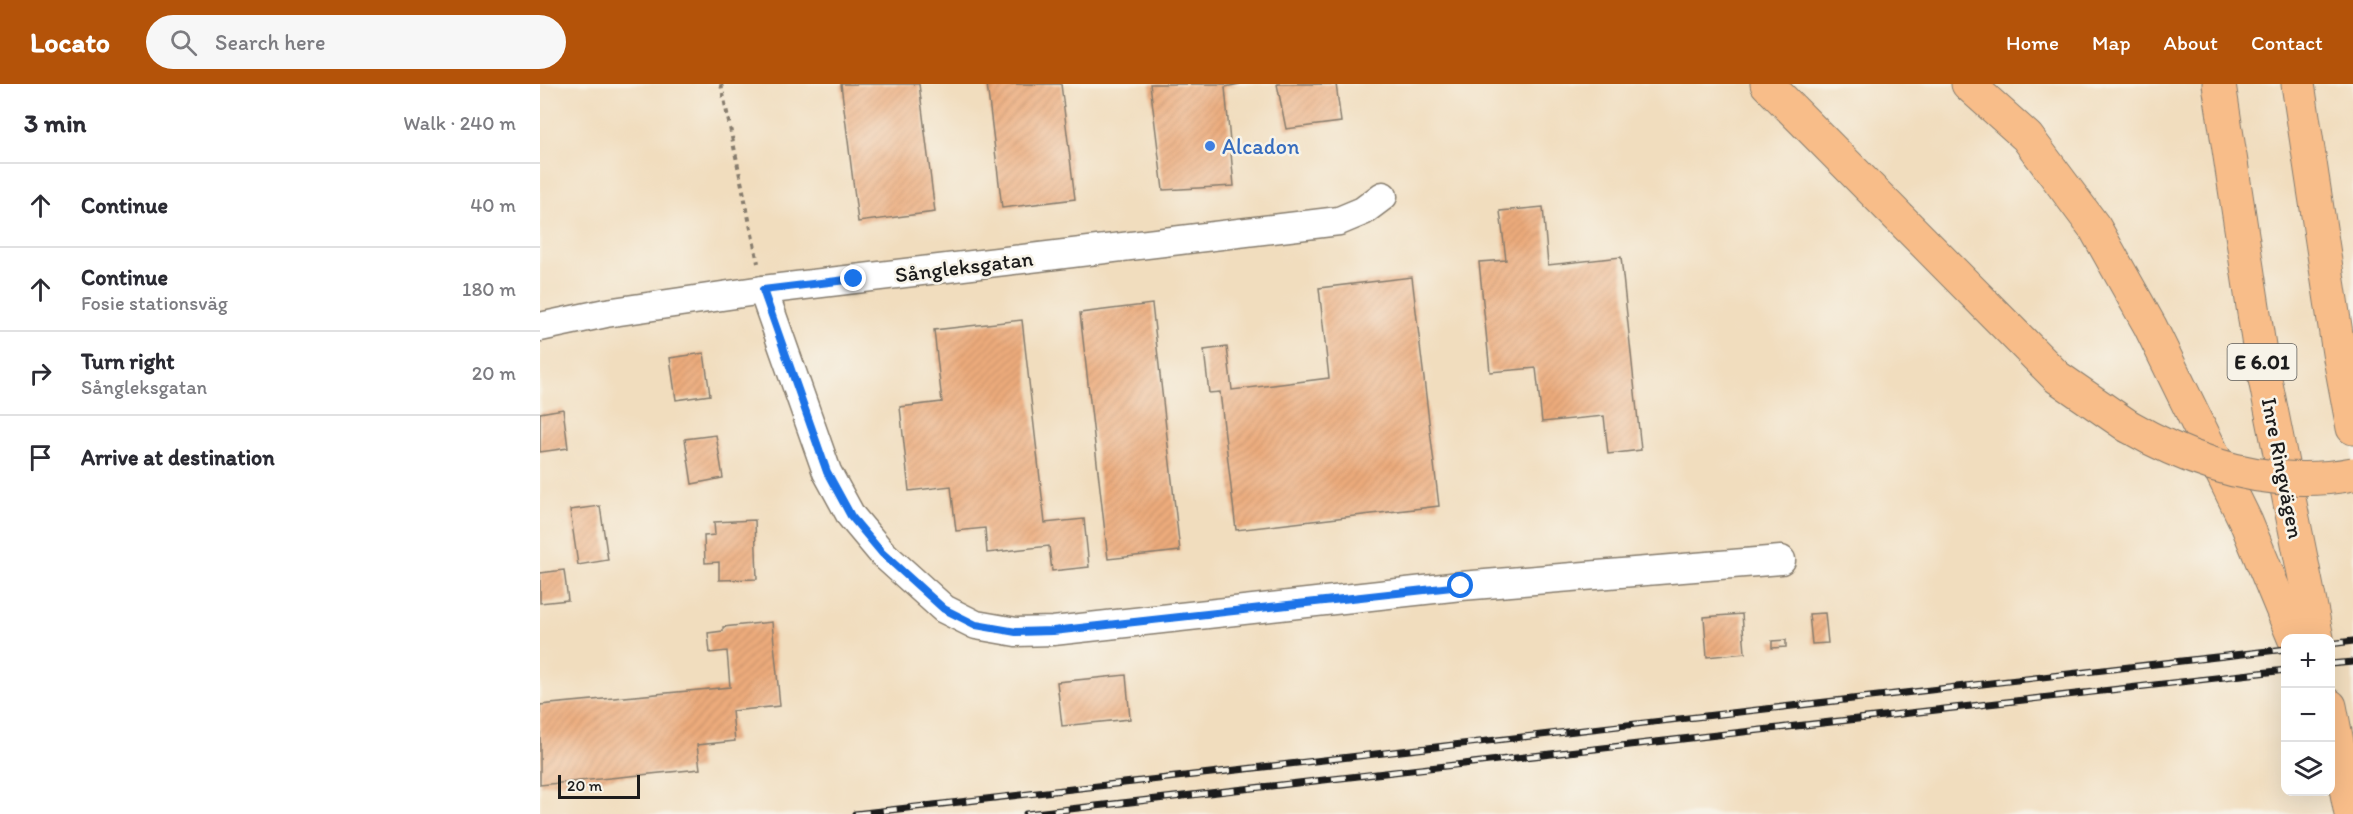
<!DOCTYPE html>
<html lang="en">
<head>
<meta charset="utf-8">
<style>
	body { margin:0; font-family:Itim,sans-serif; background:#f7f7f7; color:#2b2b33 }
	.controls { position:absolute; right:18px; bottom:18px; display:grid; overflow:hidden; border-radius:12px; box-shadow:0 6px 24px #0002 }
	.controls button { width:54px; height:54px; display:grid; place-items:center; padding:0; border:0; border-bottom:2px solid #e1e1e2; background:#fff; color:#2b2b33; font:30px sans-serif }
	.scale { position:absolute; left:18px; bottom:15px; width:82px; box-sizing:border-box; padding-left:6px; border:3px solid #1c1c1c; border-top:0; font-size:16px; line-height:21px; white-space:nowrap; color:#1c1c1c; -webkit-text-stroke:4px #f7f3e8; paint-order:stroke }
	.stop { position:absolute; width:18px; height:18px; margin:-14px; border:4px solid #1a73e8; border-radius:50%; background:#fff }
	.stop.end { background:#1a73e8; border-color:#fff; box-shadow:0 2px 6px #0008 }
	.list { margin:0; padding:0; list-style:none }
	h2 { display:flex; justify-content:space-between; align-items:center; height:78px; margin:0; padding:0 24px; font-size:26px }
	h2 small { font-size:20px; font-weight:400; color:#7c7c81 }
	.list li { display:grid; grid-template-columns:39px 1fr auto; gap:18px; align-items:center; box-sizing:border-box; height:84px; padding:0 24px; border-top:2px solid #e1e1e2 }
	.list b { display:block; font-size:22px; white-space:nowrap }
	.list p { margin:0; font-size:20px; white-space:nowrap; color:#7c7c81 }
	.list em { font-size:20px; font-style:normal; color:#7c7c81 }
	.icon { flex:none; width:33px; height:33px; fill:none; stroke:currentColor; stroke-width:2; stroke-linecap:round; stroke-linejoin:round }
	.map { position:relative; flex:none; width:1813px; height:730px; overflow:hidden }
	header { display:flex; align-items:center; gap:36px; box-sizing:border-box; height:84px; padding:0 30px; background:#b45309; color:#fff }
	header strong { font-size:28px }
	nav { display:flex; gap:33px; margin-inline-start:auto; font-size:21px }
	.search { width:420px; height:54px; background:#f7f7f7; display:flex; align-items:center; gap:15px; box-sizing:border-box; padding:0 21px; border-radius:33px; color:#7c7c81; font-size:22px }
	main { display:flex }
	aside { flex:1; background:#fff }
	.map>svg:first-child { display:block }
	.building { fill:url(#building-hatch) }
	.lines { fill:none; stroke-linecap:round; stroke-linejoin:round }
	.minor-casing { stroke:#867c6d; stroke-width:31 }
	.highway-casing { stroke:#867c6d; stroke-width:35 }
	.path { stroke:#867c6d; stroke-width:4; stroke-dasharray:4.5 4.5; stroke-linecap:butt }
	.minor { stroke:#fff; stroke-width:28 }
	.highway { stroke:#f8bd89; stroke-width:33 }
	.rail-casing { stroke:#1c1c1c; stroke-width:7 }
	.rail { stroke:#f7f3e8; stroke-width:4.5; stroke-dasharray:14; stroke-linecap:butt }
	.highway-bridge-casing { stroke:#867c6d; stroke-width:35; stroke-linecap:butt }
	.highway-bridge { stroke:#f8bd89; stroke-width:33 }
	.route { stroke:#1a73e8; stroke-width:8 }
	.shop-dot { fill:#3f7fe0; stroke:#f7f3e8; stroke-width:2 }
	.labels { text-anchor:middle; stroke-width:5; stroke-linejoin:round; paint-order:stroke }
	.shield { fill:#f7f3e8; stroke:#5e5c59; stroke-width:1.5 }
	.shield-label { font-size:21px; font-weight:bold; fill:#1c1c1c }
	.shop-label { font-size:22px; fill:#366cbe; stroke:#f7f3e8; text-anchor:start }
	.street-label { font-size:22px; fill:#1c1c1c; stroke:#f7f3e8 }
</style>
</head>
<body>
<header>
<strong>Locato</strong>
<div class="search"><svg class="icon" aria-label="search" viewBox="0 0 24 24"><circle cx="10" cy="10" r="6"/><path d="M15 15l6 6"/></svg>Search here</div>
<nav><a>Home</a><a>Map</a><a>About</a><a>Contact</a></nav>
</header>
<main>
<aside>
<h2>3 min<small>Walk · 240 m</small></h2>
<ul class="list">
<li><svg class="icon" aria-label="ahead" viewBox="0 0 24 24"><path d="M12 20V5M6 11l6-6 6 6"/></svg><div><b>Continue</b></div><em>40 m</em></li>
<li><svg class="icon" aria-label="ahead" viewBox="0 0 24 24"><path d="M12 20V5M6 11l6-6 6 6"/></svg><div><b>Continue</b><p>Fosie stationsväg</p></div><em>180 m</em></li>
<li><svg class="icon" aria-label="right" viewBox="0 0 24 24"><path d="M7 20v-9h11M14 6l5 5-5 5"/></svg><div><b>Turn right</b><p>Sångleksgatan</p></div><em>20 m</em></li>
<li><svg class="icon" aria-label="arrive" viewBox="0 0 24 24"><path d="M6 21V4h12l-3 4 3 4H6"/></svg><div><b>Arrive at destination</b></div></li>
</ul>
</aside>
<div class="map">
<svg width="1813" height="730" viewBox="0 0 1813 730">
	<defs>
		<pattern id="building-hatch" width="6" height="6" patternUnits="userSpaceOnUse" patternTransform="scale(1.5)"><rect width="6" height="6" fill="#ecab7b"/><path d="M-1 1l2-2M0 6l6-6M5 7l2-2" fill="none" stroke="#ca936a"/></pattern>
	</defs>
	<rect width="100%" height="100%" fill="#f7f3e8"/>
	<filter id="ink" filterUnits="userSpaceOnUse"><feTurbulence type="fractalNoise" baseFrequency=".0167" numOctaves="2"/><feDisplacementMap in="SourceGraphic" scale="12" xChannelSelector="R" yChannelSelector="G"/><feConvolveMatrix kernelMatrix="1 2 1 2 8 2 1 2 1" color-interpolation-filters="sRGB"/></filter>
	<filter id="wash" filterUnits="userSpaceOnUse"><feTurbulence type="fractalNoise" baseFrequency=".008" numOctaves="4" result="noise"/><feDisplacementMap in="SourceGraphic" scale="24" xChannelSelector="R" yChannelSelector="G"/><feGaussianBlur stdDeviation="1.35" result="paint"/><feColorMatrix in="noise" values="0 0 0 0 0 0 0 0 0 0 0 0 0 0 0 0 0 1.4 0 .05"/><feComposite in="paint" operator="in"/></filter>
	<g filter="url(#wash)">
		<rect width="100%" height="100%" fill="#f1ddbe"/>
		<g id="blocks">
			<g class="building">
				<polygon points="301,0 379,0 395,128 318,138"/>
				<polygon points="447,0 521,0 535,115 462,124"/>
				<polygon points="610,0 700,0 685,3 694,102 623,106"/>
				<polygon points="737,0 796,0 801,38 746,45"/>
				<polygon points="1003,123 1008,181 1081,173 1101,366 1068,370 1064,332 1002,338 996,284 950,288 939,178 966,176 960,127"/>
				<polygon points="872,193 899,422 696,446 680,308 669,309 664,266 687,263 692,306 789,294 779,204"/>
				<polygon points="612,220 640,467 568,475 540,229"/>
				<polygon points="482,236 505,439 544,435 549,483 512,487 509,462 447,469 445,444 416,447 411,402 369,407 360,323 402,318 394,246"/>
				<polygon points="164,269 170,311 136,316 130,274"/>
				<polygon points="23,325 28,364 0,368 0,329"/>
				<polygon points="176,351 183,394 152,400 145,355"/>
				<polygon points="60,422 68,476 38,481 30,426"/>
				<polygon points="215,436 217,495 179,496 179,478 165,479 164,452 175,451 174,438"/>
				<polygon points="24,486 28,516 0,519 0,489"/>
				<polygon points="1285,529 1288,559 1272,560 1269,530"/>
				<polygon points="1202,530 1205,569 1167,573 1164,533"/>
				<polygon points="232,538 240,622 192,627 195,657 157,661 160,685 0,701 0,621 190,603 187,567 170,569 168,549 183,547 183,543"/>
				<polygon points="1246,556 1246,563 1232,564 1232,557"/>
				<polygon points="586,591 590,635 522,642 517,598"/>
			</g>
		</g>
	</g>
	<g filter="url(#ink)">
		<use href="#blocks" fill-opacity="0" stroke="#867c6d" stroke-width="1.5"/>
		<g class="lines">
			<g class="minor-casing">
				<g id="minor">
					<polyline points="223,206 287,388 311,432 342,469 404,525 436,541 476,548 513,547 921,502 1241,476"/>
					<polyline points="0,243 66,229 223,206 799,137 823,127 843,112"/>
				</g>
			</g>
			<g class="highway-casing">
				<g id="highway">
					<polyline points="1227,0 1517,293 1588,342"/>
					<polyline points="1428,0 1487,53 1555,144 1610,242 1706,438 1754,554"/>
					<polyline points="1679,0 1721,275 1777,554"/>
					<polyline points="1758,0 1799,269 1813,344"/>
					<polyline points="1790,622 1811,730"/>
				</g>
			</g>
			<polyline class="path" points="181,0 218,179"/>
			<use href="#minor" class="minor"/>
			<use href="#highway" class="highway"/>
			<g class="rail-casing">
				<g id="rail">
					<polyline points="1790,560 1813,557"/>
					<polyline points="1790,580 1813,578"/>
					<polyline points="315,730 1746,565"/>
					<polyline points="486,730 1746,586"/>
				</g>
			</g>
			<use href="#rail" class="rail"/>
			<g class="highway-bridge-casing">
				<path id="highway-bridge" d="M1588,342C1657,382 1733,405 1813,390"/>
			</g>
			<use href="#highway-bridge" class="highway-bridge"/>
		</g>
	</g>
	<g class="lines" filter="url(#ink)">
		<polyline class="route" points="314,195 223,206 287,388 311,432 342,469 404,525 436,541 476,548 513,547 921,502"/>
	</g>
	<circle class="shop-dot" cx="670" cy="62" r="6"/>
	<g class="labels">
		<rect class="shield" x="1687.5" y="260" width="69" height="36" rx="4.5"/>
		<g class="shield-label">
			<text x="1722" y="285">E 6.01</text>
		</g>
		<g class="shop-label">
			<text x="682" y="70">Alcadon</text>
		</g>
		<g class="street-label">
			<text transform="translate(424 182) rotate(-7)" y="8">Sångleksgatan</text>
			<text transform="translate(1743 384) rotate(79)" y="8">Inre Ringvägen</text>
		</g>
	</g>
</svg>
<div class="controls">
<button>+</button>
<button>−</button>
<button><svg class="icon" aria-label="layers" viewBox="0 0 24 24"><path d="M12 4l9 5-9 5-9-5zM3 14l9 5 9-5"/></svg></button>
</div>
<div class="scale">20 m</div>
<div class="stop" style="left:921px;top:502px"></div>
<div class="stop end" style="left:314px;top:195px"></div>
</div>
</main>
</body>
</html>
